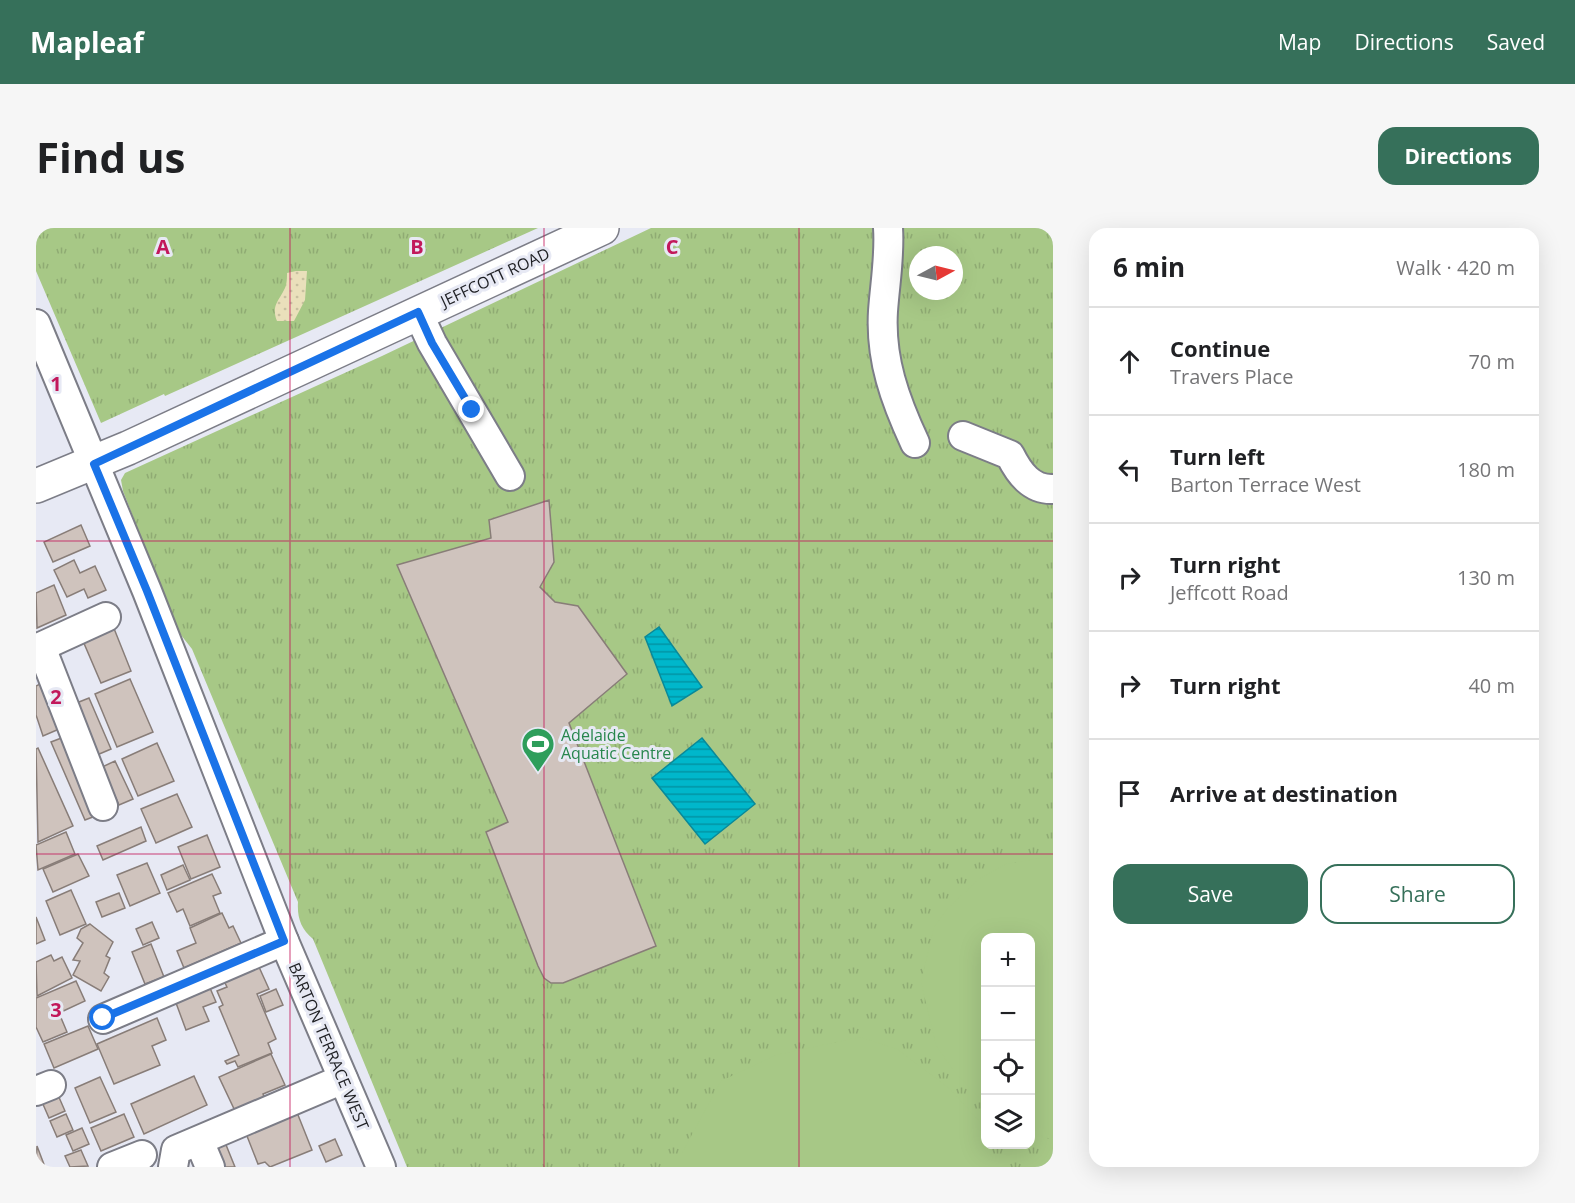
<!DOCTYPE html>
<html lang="en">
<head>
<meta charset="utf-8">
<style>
	body { margin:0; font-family:"Open Sans",sans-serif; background:#f6f6f6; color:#202124 }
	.controls { position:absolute; right:18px; bottom:18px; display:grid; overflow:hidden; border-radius:12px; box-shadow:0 6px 24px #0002 }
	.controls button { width:54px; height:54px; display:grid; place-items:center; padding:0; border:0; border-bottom:2px solid #e0e0e0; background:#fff; color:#202124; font:30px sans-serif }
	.compass { position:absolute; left:873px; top:18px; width:54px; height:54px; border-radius:50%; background:#fff; box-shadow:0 6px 24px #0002; rotate:83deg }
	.stop { position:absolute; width:18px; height:18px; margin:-14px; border:4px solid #1a73e8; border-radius:50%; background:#fff }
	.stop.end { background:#1a73e8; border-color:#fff; box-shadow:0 2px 6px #0008 }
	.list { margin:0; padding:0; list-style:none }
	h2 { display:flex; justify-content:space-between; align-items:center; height:78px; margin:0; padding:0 24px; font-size:26px }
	h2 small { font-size:20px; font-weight:400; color:#757577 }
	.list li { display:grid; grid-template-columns:39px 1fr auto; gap:18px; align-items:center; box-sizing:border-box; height:108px; padding:0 24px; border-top:2px solid #e0e0e0 }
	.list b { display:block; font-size:22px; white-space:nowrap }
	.list p { margin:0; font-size:20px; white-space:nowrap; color:#757577 }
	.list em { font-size:20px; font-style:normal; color:#757577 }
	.actions { display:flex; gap:12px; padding:18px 24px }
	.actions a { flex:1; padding:14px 0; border:2px solid #36705a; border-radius:18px; text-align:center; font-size:21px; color:#36705a }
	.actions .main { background:#36705a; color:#fff }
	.icon { flex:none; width:33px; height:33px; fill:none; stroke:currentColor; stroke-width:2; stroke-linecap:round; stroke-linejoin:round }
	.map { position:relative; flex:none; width:1017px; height:939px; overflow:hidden; border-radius:18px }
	header { display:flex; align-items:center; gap:36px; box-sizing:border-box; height:84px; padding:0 30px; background:#36705a; color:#fff }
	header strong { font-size:28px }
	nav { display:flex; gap:33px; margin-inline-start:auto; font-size:21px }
	.intro { display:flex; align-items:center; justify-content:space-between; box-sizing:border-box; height:144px; padding:0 36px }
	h1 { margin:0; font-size:42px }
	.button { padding:15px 27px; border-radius:18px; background:#36705a; color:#fff; font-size:21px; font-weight:700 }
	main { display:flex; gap:36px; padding:0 36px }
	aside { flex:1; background:#fff; border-radius:18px; box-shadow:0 6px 24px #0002 }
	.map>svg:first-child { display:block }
	.grass { fill:url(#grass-tufts); fill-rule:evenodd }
	.sand { fill:url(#sand-dots) }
	.pitch { fill:#a7c886 }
	.water { fill:url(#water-rules); stroke:#098999; stroke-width:1.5 }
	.building { fill:#cfc3bd; stroke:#887d78; stroke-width:1.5 }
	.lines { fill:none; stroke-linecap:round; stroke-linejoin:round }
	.minor-casing { stroke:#7c7d87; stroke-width:32 }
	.major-casing { stroke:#7c7d87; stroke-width:36 }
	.minor { stroke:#fff; stroke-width:28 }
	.major { stroke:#fff; stroke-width:33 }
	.route { stroke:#1a73e8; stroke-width:8 }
	.grid { fill:none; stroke:#c2185b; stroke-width:1.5; stroke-opacity:0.55 }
	.labels { text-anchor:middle; stroke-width:6; stroke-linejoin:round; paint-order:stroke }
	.street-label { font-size:16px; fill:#1e1f23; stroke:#e7e9f4 }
	.leisure-label { font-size:16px; fill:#27864d; stroke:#e7e9f4; text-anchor:start }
	.grid-label { font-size:20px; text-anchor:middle; font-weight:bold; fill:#c2185b; stroke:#e7e9f4; stroke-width:6; stroke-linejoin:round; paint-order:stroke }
</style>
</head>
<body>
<header>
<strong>Mapleaf</strong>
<nav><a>Map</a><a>Directions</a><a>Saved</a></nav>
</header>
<div class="intro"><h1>Find us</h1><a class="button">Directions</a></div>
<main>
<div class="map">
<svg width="1017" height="939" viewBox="0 0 1017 939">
	<defs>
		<pattern id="grass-tufts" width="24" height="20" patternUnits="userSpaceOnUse" patternTransform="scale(1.5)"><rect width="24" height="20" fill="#a7c886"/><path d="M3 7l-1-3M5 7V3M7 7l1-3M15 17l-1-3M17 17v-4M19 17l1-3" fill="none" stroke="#8fab73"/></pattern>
		<pattern id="sand-dots" width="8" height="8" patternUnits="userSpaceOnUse" patternTransform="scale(1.5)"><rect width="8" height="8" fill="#eae0bb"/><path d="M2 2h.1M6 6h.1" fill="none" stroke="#c8c0a0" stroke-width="1.8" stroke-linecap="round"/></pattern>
		<pattern id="water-rules" width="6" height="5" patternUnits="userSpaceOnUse" patternTransform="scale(1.5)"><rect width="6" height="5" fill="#00b7cb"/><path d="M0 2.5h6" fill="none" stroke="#0294a4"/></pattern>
	</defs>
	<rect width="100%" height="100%" fill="#e7e9f4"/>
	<g class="grass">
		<polygon points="0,0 502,0 129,168 128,166 65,195 0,43"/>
		<path d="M615,0H1017V939H371L277,711C265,701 261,690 262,674L156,421L141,402L87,263L85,252L89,245L346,128ZM882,27H918V63H882ZM950,710H994V916H950Z"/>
	</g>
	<path class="sand" d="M260,43H271L269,72L258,93H241C235,77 243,73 249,60C251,56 251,49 251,45Z"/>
	<g class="pitch">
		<polygon points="1017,628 1017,912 995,904 994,710 950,710 949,876 917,842 900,817 885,754 898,699 912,680 943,651 970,636"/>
		<polygon points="824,809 861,821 914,861 943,893 957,932 957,939 646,939 646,925 685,853 740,827"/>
	</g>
	<g class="water">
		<polygon points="623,399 666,459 636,478 609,409"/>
		<polygon points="666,510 719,576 669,616 616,550"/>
	</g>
	<g class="building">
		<polygon points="513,272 518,334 504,359 519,374 542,378 591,446 533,495 620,718 527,755 515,755 508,750 502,738 450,604 472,594 361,337 455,310 453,292"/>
		<polygon points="45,297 54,318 17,334 8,314"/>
		<polygon points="38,332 44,345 59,338 70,362 52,370 48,361 31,369 18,342"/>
		<polygon points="18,357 30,387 1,400 0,365"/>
		<polygon points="77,398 95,443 65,455 47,413"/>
		<polygon points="94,451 117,504 81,519 59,466"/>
		<polygon points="10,453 30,498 7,508 0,487 0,458"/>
		<polygon points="53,470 75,521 61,527 38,476"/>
		<polygon points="28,509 62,587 49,592 15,514"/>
		<polygon points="121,515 138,553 102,568 86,531"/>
		<polygon points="2,520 37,598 2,614 0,521"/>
		<polygon points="79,533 97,571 83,577 66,539"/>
		<polygon points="141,566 156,599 120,615 105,581"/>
		<polygon points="105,599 110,613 67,632 61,618"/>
		<polygon points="30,604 39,626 2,642 0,617"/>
		<polygon points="171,607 184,639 155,651 142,619"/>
		<polygon points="42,626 53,648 17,664 7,641"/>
		<polygon points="111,635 124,665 94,678 81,647"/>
		<polygon points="147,637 154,652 131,662 125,647"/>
		<polygon points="176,646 185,665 177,668 184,685 154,698 147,681 141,684 132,665"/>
		<polygon points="35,662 50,696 24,707 10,673"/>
		<polygon points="83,665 89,680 66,689 60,674"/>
		<polygon points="186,685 193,700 197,698 205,715 148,740 141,723 160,715 154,700"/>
		<polygon points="0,689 9,712 0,716"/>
		<polygon points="116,694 123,710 107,717 100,701"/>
		<polygon points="54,696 77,714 70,728 74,730 68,745 73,749 65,763 37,747 44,733 37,732 47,715 41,710 45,701"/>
		<polygon points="115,716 128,749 109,756 96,724"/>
		<polygon points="15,727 18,733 26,729 36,750 1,768 0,734"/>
		<polygon points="223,739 233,761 221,766 240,811 232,815 236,825 202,839 199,833 191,836 189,833 203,827 183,779 187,777 181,763 191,759 188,753"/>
		<polygon points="40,753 49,773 23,785 31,804 7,814 0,799 0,770"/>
		<polygon points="174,760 180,774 167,779 173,793 150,802 140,775"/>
		<polygon points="240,761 247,777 230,784 224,768"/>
		<polygon points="121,790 130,812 116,818 124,837 78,856 61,816"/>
		<polygon points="52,798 62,821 18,840 8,816"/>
		<polygon points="235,826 249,857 227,866 229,872 200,885 183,849"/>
		<polygon points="158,848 171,877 108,906 95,876"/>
		<polygon points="64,849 80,884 54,895 39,860"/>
		<polygon points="22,867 29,883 13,890 6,874"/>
		<polygon points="260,882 276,922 234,939 229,934 222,936 209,903"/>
		<polygon points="30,886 37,902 21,909 14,893"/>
		<polygon points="88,886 98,909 65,923 55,900"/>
		<polygon points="46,900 53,916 37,923 30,907"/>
		<polygon points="186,907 199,939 179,939 169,914"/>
		<polygon points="299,911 306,927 290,934 283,918"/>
		<polygon points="1,918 9,939 0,939"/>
		<polygon points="45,922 52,938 34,939 29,928"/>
	</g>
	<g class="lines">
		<g class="minor-casing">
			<g id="minor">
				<path d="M852,0C854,28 849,55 847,83C844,131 859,172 879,215"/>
				<polyline points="382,85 396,115 474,248"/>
				<polyline points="0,96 111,363 248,713 345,939"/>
				<path d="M927,208L974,227C983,245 995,262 1017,261"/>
				<polyline points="5,419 67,578"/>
				<polyline points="0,421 70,389"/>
				<polyline points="67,791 248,713"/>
				<polyline points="0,863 15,857"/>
				<polyline points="163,913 174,939"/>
				<polyline points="76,939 106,927"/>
				<polyline points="137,939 140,922 307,851"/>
			</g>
		</g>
		<g class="major-casing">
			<polyline id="major" points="0,258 92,220 566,0"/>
		</g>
		<use href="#minor" class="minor"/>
		<use href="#major" class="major"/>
	</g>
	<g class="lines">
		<polyline class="route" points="67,790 248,713 111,363 58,236 382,84 396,115 436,182"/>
	</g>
	<path class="grid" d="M254,0V939M508,0V939M763,0V939M0,313H1017M0,626H1017"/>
	<defs>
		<g id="stadium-pin" transform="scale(1.725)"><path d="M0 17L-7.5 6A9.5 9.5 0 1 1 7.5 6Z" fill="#2e9e5b" stroke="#e7e9f4"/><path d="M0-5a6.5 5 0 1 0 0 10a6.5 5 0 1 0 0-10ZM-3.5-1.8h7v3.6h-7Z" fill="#fff"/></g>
	</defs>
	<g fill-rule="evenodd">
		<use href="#stadium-pin" x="502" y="516"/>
	</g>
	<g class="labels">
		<g class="street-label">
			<text transform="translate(459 49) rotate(-25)" y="6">JEFFCOTT ROAD</text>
			<text transform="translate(293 818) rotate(67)" y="6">BARTON TERRACE WEST</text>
		</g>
		<g class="leisure-label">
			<text x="525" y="513">Adelaide<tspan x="525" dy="18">Aquatic Centre</tspan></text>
		</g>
	</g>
	<g class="grid-label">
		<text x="127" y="26">A</text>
		<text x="381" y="26">B</text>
		<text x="636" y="26">C</text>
		<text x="20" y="163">1</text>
		<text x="20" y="476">2</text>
		<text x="20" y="789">3</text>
	</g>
</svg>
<div class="controls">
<button>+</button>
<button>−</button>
<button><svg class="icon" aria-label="locate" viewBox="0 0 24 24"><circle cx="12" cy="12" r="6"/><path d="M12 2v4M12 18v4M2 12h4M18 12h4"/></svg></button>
<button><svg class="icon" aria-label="layers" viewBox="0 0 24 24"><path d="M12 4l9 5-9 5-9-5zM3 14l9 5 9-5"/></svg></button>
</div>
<svg class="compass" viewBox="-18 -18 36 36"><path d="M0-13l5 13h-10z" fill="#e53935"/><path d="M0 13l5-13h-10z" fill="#757577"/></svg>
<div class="stop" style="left:67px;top:790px"></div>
<div class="stop end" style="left:436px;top:182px"></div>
</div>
<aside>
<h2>6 min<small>Walk · 420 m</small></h2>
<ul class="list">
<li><svg class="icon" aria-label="ahead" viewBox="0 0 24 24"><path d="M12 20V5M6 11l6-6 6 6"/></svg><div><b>Continue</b><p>Travers Place</p></div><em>70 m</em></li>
<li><svg class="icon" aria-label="left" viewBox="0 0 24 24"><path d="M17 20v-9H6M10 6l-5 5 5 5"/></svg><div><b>Turn left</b><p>Barton Terrace West</p></div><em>180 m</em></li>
<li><svg class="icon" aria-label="right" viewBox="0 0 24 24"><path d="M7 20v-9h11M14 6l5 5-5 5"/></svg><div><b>Turn right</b><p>Jeffcott Road</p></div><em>130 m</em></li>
<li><svg class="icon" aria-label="right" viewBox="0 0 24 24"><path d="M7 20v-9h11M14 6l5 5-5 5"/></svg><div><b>Turn right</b></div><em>40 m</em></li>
<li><svg class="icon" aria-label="arrive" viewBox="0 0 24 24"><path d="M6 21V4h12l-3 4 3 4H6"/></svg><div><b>Arrive at destination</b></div></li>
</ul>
<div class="actions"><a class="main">Save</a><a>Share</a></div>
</aside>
</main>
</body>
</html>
